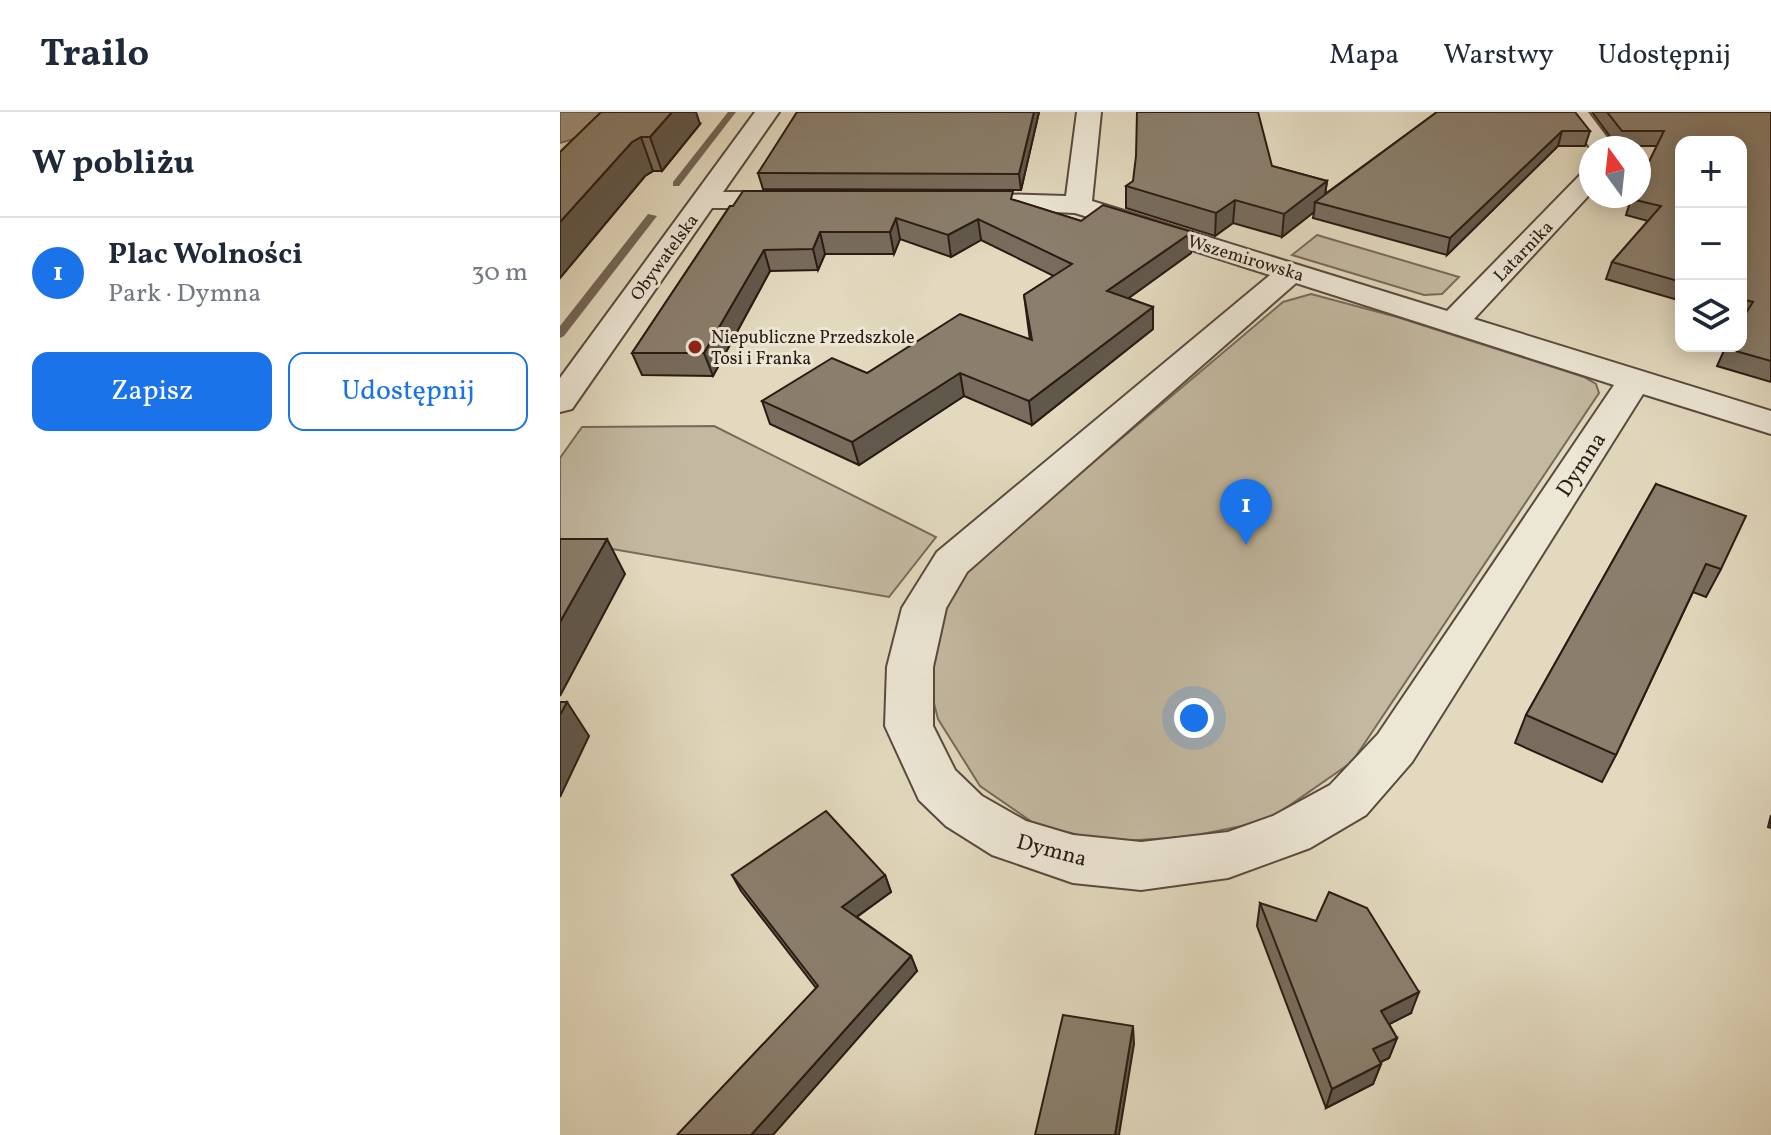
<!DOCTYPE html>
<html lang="pl">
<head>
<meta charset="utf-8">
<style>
	body { margin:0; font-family:Vollkorn,serif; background:#f6f6f7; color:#1f2937 }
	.controls { position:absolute; right:24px; top:24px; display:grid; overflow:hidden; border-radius:16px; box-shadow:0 4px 20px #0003 }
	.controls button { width:72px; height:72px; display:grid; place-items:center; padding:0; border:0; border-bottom:2px solid #e0e1e3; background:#fff; color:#1f2937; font:40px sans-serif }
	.compass { position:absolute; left:1019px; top:24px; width:72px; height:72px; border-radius:50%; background:#fff; box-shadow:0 4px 20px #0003; rotate:345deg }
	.you { position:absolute; left:634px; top:606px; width:28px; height:28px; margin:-20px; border:6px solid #fff; border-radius:50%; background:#1a73e8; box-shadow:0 0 0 12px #1a73e833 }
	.badge { display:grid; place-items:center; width:52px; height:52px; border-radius:50%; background:#1a73e8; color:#fff; font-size:26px; font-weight:700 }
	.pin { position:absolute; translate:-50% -66px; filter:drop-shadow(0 2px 4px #0008) }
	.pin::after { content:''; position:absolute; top:42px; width:28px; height:24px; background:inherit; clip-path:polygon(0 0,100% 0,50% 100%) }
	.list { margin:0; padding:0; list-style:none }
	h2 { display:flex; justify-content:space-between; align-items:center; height:104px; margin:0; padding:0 32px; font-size:34px }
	h2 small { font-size:26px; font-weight:400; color:#747a83 }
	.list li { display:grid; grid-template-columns:52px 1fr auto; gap:24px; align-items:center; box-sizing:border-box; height:112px; padding:0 32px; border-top:2px solid #e0e1e3 }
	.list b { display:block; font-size:30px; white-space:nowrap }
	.list p { margin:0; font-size:26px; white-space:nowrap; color:#747a83 }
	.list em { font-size:26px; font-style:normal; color:#747a83 }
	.actions { display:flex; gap:16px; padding:24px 32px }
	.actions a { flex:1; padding:18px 0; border:2px solid #1a73e8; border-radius:16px; text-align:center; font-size:28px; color:#1a73e8 }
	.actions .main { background:#1a73e8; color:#fff }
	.icon { flex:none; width:44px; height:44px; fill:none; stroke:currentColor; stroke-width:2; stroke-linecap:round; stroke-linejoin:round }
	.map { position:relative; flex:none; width:1211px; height:1023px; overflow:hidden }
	header { display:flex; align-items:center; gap:48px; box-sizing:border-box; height:112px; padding:0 40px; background:#fff; border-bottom:2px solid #e0e1e3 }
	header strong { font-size:38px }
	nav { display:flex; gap:44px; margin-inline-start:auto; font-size:28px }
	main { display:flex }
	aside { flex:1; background:#fff }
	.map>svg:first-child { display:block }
	.green { fill:#c3b9a1; stroke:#776a5a; stroke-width:2 }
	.water { fill:#a49884; stroke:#746657; stroke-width:2 }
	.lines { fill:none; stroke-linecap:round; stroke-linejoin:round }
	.stream { fill:#746657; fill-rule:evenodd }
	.street-casing { stroke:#594a3e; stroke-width:4 }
	.street { fill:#ece6d5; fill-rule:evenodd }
	.wall { fill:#776c5d; stroke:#2b1b14; stroke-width:2 }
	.shaded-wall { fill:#61584c; stroke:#2b1b14; stroke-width:2 }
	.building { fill:#8a7e6c; stroke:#2b1b14; stroke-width:2 }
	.poi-dot { fill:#8f2418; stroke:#ece6d5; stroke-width:3 }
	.labels { text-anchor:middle; stroke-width:6; stroke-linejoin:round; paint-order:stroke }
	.far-street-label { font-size:18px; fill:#2b1b14; stroke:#ece6d5 }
	.far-poi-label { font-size:18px; fill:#2b1b14; stroke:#ece6d5; text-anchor:start }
	.street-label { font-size:22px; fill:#2b1b14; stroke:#ece6d5 }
</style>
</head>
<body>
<header>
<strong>Trailo</strong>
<nav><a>Mapa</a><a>Warstwy</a><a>Udostępnij</a></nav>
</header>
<main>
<aside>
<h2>W pobliżu<small></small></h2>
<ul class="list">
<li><span class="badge">1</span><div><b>Plac Wolności</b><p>Park · Dymna</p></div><em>30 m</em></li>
</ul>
<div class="actions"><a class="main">Zapisz</a><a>Udostępnij</a></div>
</aside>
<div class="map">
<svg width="1211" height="1023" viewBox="0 0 1211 1023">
	<rect width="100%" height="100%" fill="#e2d9be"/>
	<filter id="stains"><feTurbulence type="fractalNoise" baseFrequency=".0025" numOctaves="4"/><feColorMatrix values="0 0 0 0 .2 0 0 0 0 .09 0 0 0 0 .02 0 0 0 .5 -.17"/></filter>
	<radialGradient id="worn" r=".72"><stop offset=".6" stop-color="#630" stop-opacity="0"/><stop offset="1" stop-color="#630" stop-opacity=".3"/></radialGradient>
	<g class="green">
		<polygon points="757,123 899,165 882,182 864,183 732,143"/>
		<polygon points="751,182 837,205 1024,265 1036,272 1039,281 792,650 707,709 627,725 546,730 475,712 420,674 378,607 367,564 383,495 402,461 723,190"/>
		<polygon points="154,314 376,425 329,485 0,428 0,346 22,315"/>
	</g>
	<polygon class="water" points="0,0 61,0 24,24 0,31"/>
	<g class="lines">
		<g class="stream">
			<polygon points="168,0 176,0 119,74 113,74 113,70"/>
			<polygon points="88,102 97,104 4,224 0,226 0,214"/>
		</g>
		<g class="street-casing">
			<g id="street">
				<polygon points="195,0 219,0 163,80 238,80 247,82 251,88 247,94 238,96 152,96 12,297 0,300 0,266"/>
				<path d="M517,0H541L532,89L887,199L1022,61L1031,58V81L914,207L1211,299V322L1083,282L852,650L806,703L750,736L668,766L581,778L513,771L432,743L386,714L359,688L325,614L327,555L342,496L377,440L710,163L515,101L390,95L386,89L390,83L399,81L506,84ZM736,171L1054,273L818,622L770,673L713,704L668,720L581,730L513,723L466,709L422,684L395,658L373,614V555L386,496L407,460Z"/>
				<polygon points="1004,0 1028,0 1055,36 1031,37"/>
			</g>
		</g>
		<use href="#street" class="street"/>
	</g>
	<g class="wall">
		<polygon points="479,0 461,78 203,77 198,61"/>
		<polygon points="877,0 1030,19 1025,34 998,34 887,143 753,106 754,100 722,125 673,111 655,124 566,96 566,74 712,54 767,69 765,82"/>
		<polygon points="1032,0 1211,0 1211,270 1157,254 1166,234 1183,207 1181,206 1181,30 1121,30 1121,189 1046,167 1052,150 1088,109 1066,103 1071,87 1097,34 1057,34"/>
		<polygon points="140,12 102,59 93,59 85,64 0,166 0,40"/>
		<polygon points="454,88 521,109 632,120 631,141 568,186 593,195 593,217 472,313 404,284 299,353 210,312 202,289 307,261 470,228 464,183 494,164 421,128 391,145 340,127 334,142 265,142 258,158 210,159 153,264 82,263 72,241 170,94"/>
		<polygon points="1096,372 1161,457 1146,485 1133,480 1056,643 1042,670 955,631 966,603"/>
		<polygon points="1211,703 1211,716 1208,715"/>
		<polygon points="172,763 325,763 331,780 297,805 351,844 357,859 256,876 181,779"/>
		<polygon points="700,791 851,901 829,912 837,926 829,946 820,950 821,952 813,972 766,996 697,814"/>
	</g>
	<g class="shaded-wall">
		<polygon points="112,0 136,0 140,12 102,59 90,25"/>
		<polygon points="474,0 479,0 461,78 459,62"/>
		<polygon points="1002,19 998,34 887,143 890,126"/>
		<polygon points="81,25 93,59 85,64 0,166 0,110 72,30"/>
		<polygon points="767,69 764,91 755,90 754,100 722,125 724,102"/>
		<polygon points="675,88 673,111 655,124 656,101"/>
		<polygon points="336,106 340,127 334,142 330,120"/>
		<polygon points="418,107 421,128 391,145 388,123"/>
		<polygon points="260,120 265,142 258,158 253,137"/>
		<polygon points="632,120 631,141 548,201 547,179"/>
		<polygon points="204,138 210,159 153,264 144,241"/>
		<polygon points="593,195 593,217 472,313 469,289"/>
		<polygon points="400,261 404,284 299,353 292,330"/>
		<polygon points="47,427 65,462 0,584 0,510"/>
		<polygon points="7,590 29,624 0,685 0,603"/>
		<polygon points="325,763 331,780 289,810 282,795"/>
		<polygon points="351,844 357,859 213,1023 191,1023"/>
		<polygon points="859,880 851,901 814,920 821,899"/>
		<polygon points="573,914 574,932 559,1023 555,1023"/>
		<polygon points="837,926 829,946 806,957 813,937"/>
		<polygon points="821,952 813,972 766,996 772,977"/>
	</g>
	<g class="building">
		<polygon points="41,0 112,0 90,25 81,25 72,30 0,110 0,40"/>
		<polygon points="237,0 474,0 459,62 198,61"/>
		<polygon points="577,0 698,0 712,54 767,69 724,102 675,88 656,101 566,74 573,69 576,44"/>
		<polygon points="877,0 1015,0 1030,19 1002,19 890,126 755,90"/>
		<polygon points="1047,0 1211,0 1211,249 1165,236 1166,234 1181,234 1181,209 1193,190 1181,187 1181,30 1121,30 1121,170 1052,150 1101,94 1071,87 1072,84 1079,84 1079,70 1104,19 1062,19"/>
		<polygon points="183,79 453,79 451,87 521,109 543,93 632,120 547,179 593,195 469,289 400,261 292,330 202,289 272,246 307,261 400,202 472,228 464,183 512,152 418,107 388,123 336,106 330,120 260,120 253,137 204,138 144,241 72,241 170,94 173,94"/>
		<polygon points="1096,372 1186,404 1161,457 1146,452 1056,643 966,603"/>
		<polygon points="0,427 47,427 0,510"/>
		<polygon points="0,590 7,590 0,603"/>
		<polygon points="266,699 325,763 282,795 351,844 191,1023 117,1023 258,874 172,763"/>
		<polygon points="769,780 807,796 859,880 821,899 837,926 813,937 821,952 772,977 700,791 756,809"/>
		<polygon points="503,903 573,914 555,1023 475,1023"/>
	</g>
	<circle class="poi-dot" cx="135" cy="235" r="8"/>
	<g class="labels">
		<g class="far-street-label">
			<text transform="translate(963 139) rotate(-46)" y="6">Latarnika</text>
			<text transform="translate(104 145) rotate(-54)" y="6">Obywatelska</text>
			<text transform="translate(686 146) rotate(17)" y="6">Wszemirowska</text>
		</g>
		<g class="far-poi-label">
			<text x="151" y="231">Niepubliczne Przedszkole<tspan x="151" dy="21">Tosi i Franka</tspan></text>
		</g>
		<g class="street-label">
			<text transform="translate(1020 352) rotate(-57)" y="8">Dymna</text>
			<text transform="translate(492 737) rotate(15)" y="8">Dymna</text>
		</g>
	</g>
	<rect width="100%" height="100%" filter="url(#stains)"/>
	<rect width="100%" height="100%" fill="url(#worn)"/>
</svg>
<div class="controls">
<button>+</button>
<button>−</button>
<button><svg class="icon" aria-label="layers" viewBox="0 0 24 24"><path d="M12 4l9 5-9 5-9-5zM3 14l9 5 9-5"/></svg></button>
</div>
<svg class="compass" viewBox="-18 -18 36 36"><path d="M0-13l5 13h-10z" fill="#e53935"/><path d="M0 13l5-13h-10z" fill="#747a83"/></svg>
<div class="you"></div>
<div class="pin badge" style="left:686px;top:433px">1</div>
</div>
</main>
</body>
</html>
